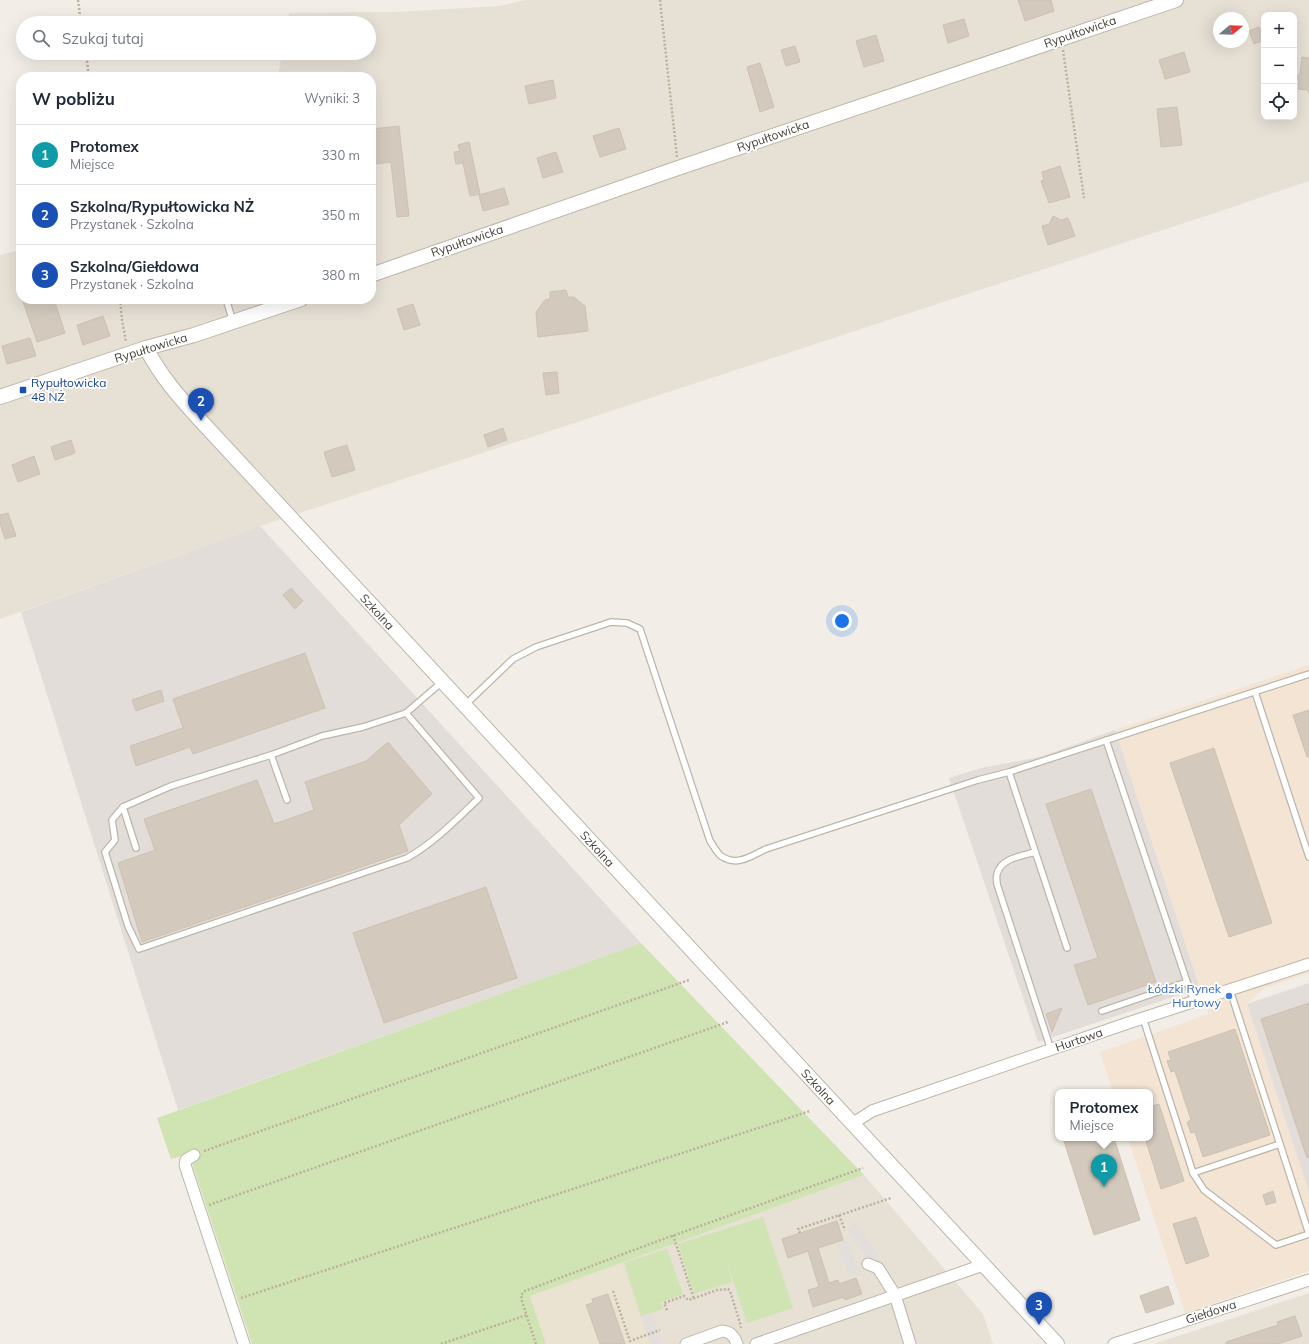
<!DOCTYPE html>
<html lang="pl">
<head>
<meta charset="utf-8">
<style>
	body { margin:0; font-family:Mulish,sans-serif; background:#f2f2f3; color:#1f2937 }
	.controls { position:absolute; right:12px; top:12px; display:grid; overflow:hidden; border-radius:8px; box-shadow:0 4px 16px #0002 }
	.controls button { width:36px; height:36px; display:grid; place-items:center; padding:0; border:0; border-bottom:1px solid #e0e1e3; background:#fff; color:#1f2937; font:20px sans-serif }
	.compass { position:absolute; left:1213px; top:12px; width:36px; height:36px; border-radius:50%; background:#fff; box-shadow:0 4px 16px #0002; rotate:71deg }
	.you { position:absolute; left:842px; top:621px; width:14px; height:14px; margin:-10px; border:3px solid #fff; border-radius:50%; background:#1a73e8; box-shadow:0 0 0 6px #1a73e833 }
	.badge { display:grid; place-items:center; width:26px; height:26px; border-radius:50%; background:#0b8043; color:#fff; font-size:13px; font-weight:700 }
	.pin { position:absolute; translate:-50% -33px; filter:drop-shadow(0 1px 2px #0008) }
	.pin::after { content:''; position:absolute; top:21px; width:14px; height:12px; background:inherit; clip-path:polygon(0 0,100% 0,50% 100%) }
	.popup { position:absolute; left:1055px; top:1089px; width:98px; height:52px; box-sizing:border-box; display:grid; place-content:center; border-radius:8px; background:#fff; filter:drop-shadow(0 1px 3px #0005); font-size:13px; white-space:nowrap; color:#747a83 }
	.popup b { font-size:15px; color:#1f2937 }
	.popup::after { content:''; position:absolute; left:50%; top:100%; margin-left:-8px; border:8px solid transparent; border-top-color:#fff }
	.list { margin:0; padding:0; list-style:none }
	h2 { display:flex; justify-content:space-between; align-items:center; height:52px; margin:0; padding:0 16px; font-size:17px }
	h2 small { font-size:13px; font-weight:400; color:#747a83 }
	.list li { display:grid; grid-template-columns:26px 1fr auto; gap:12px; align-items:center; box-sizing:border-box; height:60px; padding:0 16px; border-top:1px solid #e0e1e3 }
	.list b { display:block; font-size:15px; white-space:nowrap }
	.list p { margin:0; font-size:13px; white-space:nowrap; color:#747a83 }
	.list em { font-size:13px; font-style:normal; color:#747a83 }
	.icon { flex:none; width:22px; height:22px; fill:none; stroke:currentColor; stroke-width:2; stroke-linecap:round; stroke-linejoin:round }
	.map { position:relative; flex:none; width:1309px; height:1344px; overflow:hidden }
	.search { position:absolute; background:#fff; box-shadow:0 4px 16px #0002; left:16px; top:16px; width:360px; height:44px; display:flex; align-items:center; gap:10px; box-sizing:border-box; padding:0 14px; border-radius:22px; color:#747a83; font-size:15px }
	.panel { position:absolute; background:#fff; box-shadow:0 4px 16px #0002; left:16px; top:72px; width:360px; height:232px; border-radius:16px }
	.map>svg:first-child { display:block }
	.residential { fill:#e6e0d5; fill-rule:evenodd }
	.commercial { fill:#f3e4d3 }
	.industrial { fill:#e2ddd8 }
	.education { fill:#ebe3d1 }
	.green { fill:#cfe4b2 }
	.parking { fill:#e1dedb }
	.building { fill:#d3cabd; stroke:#cec1b0 }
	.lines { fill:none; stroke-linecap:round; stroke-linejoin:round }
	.service-casing { stroke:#bdb6aa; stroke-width:8 }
	.minor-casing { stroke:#bdb6aa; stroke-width:13 }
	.tertiary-casing { stroke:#bdb6aa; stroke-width:16 }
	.path { stroke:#beb19c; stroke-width:2.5; stroke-dasharray:2 2; stroke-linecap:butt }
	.service { stroke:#fff; stroke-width:5.5 }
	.minor { stroke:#fff; stroke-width:11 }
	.tertiary { stroke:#fff; stroke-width:14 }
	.transit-dot { fill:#1a4fb4; stroke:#fff; stroke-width:1.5 }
	.shop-dot { fill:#3f7fe0; stroke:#fff; stroke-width:1.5 }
	.labels { text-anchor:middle; stroke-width:3.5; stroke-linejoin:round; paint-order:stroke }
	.street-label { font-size:12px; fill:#453f36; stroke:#fff }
	.transit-label { font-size:12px; fill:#164399; stroke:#fff; text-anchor:start }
	.shop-label { font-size:12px; fill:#366cbe; stroke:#fff; text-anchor:end }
</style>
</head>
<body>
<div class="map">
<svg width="1309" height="1344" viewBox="0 0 1309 1344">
	<rect width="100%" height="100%" fill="#f2eee7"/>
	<g class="residential">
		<path d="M525,0H1309V181L1224,210L260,526L0,619V255L21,250V299H371V77H278L282,53H369V23H287L289,13L395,12L500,6ZM1264,15H1294V117H1264ZM1219,18H1243V42H1219Z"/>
		<polygon points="864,1175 983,1314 993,1344 546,1344 530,1296"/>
		<polygon points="1309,1293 1309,1344 1154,1344"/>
	</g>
	<polygon class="commercial" points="1309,665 1309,973 1263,989 1247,1004 1309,1192 1309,1271 1185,1313 1128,1138 1150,1138 1150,1092 1113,1092 1100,1052 1209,1014 1115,730"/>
	<g class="industrial">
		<polygon points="260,526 641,943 178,1110 21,612"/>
		<polygon points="1115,730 1200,988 1038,1042 949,778 981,768 1040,757"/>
		<polygon points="1309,983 1309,1192 1247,1004"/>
	</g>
	<polygon class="education" points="622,1264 650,1344 546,1344 530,1296"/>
	<g class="green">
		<polygon points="641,943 864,1175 530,1296 546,1344 252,1344 189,1154 171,1159 157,1118"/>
		<polygon points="763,1217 793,1308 747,1323 726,1259 732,1282 694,1294 678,1244"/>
		<polygon points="667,1249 683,1294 661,1302 663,1309 641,1316 624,1263"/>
	</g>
	<g class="parking">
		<polygon points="855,1224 878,1255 870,1261 847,1230"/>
		<polygon points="847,1240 858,1272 849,1276 837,1244"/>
		<polygon points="651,1313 662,1344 651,1344 641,1316"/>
	</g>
	<g class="building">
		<polygon points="1018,0 1051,0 1054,11 1025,21"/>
		<polygon points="964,19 969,36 948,43 943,25"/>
		<polygon points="1259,27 1264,40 1254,44 1249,31"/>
		<polygon points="876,35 884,61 864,67 856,41"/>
		<polygon points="795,46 800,62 786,66 781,50"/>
		<polygon points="1184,52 1190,72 1165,79 1159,60"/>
		<polygon points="1302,57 1309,58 1309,93 1307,90 1298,89 1299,81 1296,77 1300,73"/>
		<polygon points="760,63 774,107 760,112 747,67"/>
		<polygon points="553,80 556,98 529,104 525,86"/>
		<polygon points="1177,107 1182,145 1161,147 1157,109"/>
		<polygon points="399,126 409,216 397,217 391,162 376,164 372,129"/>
		<polygon points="619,128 626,149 600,157 593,136"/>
		<polygon points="469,142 480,194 470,196 463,163 456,164 454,152 460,151 458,145"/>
		<polygon points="556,152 563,172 543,178 537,158"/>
		<polygon points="1060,166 1070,197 1049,203 1041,181 1044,180 1042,172"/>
		<polygon points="504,188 509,204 483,211 479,195"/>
		<polygon points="1053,216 1061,220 1068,218 1075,236 1048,245 1042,226 1049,224"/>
		<polygon points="566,290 568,297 574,297 585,306 588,331 538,337 536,312 545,300 550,299 550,292"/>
		<polygon points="22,299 54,299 65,333 37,342"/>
		<polygon points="413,304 420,325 404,330 397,309"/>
		<polygon points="103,316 110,336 83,345 77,325"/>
		<polygon points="30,338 36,356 7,364 2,346"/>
		<polygon points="557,372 559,393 546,395 543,373"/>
		<polygon points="503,428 507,440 488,447 484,435"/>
		<polygon points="71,440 75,453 55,460 51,447"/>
		<polygon points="347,445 355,470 332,477 324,452"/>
		<polygon points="34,456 40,474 18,482 12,465"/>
		<polygon points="8,513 16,536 5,539 0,523 0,515"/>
		<polygon points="291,588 303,601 295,609 283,595"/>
		<polygon points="305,653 325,708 193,754 190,747 136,766 130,746 183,728 173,699"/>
		<polygon points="161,690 164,701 136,711 132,700"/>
		<polygon points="1309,710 1309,757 1307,757 1293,715"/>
		<polygon points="388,742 432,794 399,825 408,851 142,942 118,863 155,850 144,819 257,780 274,824 314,810 305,782 366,761"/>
		<polygon points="1214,748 1272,923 1229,937 1170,763"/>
		<polygon points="1091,789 1156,982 1088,1005 1074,965 1098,958 1046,804"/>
		<polygon points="486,887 517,978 384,1023 353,933"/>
		<polygon points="1309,1003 1309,1157 1307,1158 1261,1019"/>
		<polygon points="1062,1008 1052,1032 1046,1014"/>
		<polygon points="1235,1029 1270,1135 1203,1157 1195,1132 1191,1133 1187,1122 1191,1120 1175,1071 1171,1072 1167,1061 1171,1060 1168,1052"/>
		<polygon points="1159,1104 1184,1181 1161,1189 1145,1138 1150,1138 1150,1107"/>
		<polygon points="1063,1138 1114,1138 1140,1220 1094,1235"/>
		<polygon points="1273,1191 1276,1202 1266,1205 1263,1195"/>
		<polygon points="1196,1217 1209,1256 1186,1264 1173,1224"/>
		<polygon points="837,1221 843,1240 818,1248 829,1283 838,1280 839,1284 856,1278 862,1294 845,1300 844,1297 813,1307 808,1290 819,1287 808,1251 788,1258 782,1239"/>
		<polygon points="1168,1286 1174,1304 1146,1313 1140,1296"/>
		<polygon points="608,1294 625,1344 600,1344 586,1305 593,1303 592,1299"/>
		<polygon points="1295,1316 1302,1336 1278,1344 1226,1344 1226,1342 1278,1325 1277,1322"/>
	</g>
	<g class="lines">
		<g class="service-casing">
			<g id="service">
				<polyline points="226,299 233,322"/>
				<polyline points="1255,692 1309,857"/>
				<path d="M464,706L513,659L536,647L611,622L627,623L640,629L710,841C713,845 717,853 721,856C737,867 751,856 766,849L978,780L1009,772L1309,674"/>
				<polyline points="1106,740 1187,982"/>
				<polyline points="271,755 287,800"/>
				<polyline points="1009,772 1067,948"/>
				<path d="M123,807L112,820L115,840L105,852L128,926L139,949L407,858C434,843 456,820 479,798L406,713"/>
				<polyline points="136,848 123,807 171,786 271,755 322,736 363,727 406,713 442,682"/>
				<path d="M1035,852C1022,856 1001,858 997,874C996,877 997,881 997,884L1051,1050"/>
				<polyline points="1102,1011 1187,982 1194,1001"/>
				<polyline points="1143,1018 1193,1173 1204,1190 1276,1245 1309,1234 1230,990"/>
				<polyline points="1193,1173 1280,1144"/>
			</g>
		</g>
		<g class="minor-casing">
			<g id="minor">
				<polyline points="852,1124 872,1111 1128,1023 1309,964"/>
				<polyline points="194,1155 186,1160 185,1165 244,1344"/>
				<polyline points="868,1264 878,1268 895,1295 910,1344"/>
				<path d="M686,1344L722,1331C731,1332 734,1336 737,1344"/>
				<polyline points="756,1344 983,1265"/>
				<polyline points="1114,1344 1309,1280"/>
			</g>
		</g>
		<g class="tertiary-casing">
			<g id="tertiary">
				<polyline points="371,275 678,168 1176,0"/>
				<path d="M146,348C162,378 179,397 201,421L1057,1344"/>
				<polyline points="0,397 146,348 194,335 301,299"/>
			</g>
		</g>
		<g class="path">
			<polyline points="78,0 81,23"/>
			<polyline points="660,0 677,157"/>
			<polyline points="1063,50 1084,198"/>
			<polyline points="86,53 89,77"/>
			<polyline points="120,299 122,320 126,342"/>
			<polyline points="204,1151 689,980"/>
			<polyline points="209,1205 728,1022"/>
			<polyline points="839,1215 845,1230"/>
			<polyline points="800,1233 798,1229 891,1198"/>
			<polyline points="673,1235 694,1299"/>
			<polyline points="613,1291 630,1341 660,1330"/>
			<polyline points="241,1298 810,1111"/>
			<polyline points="667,1310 664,1303 684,1296 688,1300 692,1299 717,1290 728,1289 730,1291 740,1323 741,1328"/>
			<polyline points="441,1344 527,1315"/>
			<polyline points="536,1344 522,1301 521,1295 525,1291 658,1241 863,1168"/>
		</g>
		<use href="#service" class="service"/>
		<use href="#minor" class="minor"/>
		<use href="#tertiary" class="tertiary"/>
	</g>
	<rect class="transit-dot" x="19" y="386" width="8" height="8" rx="2"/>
	<circle class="shop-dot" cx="1229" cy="996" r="4"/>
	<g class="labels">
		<g class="street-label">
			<text transform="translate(1080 32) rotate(-19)" y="4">Rypułtowicka</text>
			<text transform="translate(773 136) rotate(-19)" y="4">Rypułtowicka</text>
			<text transform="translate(467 241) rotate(-19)" y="4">Rypułtowicka</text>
			<text transform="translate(151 348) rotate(-17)" y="4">Rypułtowicka</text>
			<text transform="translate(377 612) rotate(47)" y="4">Szkolna</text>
			<text transform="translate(597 849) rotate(47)" y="4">Szkolna</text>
			<text transform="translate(1079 1040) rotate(-19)" y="4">Hurtowa</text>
			<text transform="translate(818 1087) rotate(47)" y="4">Szkolna</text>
			<text transform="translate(1211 1312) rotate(-18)" y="4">Giełdowa</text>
		</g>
		<g class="transit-label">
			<text x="31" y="387">Rypułtowicka<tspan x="31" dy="14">48 NŻ</tspan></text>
		</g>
		<g class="shop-label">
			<text x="1221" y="993">Łódzki Rynek<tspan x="1221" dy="14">Hurtowy</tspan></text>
		</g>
	</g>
</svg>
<div class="controls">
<button>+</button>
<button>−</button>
<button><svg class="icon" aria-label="locate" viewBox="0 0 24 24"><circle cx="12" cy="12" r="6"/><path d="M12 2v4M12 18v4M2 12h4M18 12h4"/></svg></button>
</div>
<svg class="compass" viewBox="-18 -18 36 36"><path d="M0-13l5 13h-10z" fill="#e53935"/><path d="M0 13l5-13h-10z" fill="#747a83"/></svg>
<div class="you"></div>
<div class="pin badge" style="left:1104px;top:1187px;background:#0f9aa8">1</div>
<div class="popup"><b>Protomex</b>Miejsce</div>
<div class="pin badge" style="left:201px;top:421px;background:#1a4fb4">2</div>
<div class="pin badge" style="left:1039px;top:1325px;background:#1a4fb4">3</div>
<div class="search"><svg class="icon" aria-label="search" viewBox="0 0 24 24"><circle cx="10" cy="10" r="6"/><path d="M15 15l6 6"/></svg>Szukaj tutaj</div>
<section class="panel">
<h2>W pobliżu<small>Wyniki: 3</small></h2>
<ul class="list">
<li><span class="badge" style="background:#0f9aa8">1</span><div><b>Protomex</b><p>Miejsce</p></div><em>330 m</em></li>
<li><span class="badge" style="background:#1a4fb4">2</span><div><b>Szkolna/Rypułtowicka NŻ</b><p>Przystanek · Szkolna</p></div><em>350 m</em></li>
<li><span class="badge" style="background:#1a4fb4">3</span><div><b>Szkolna/Giełdowa</b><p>Przystanek · Szkolna</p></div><em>380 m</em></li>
</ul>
</section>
</div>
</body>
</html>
